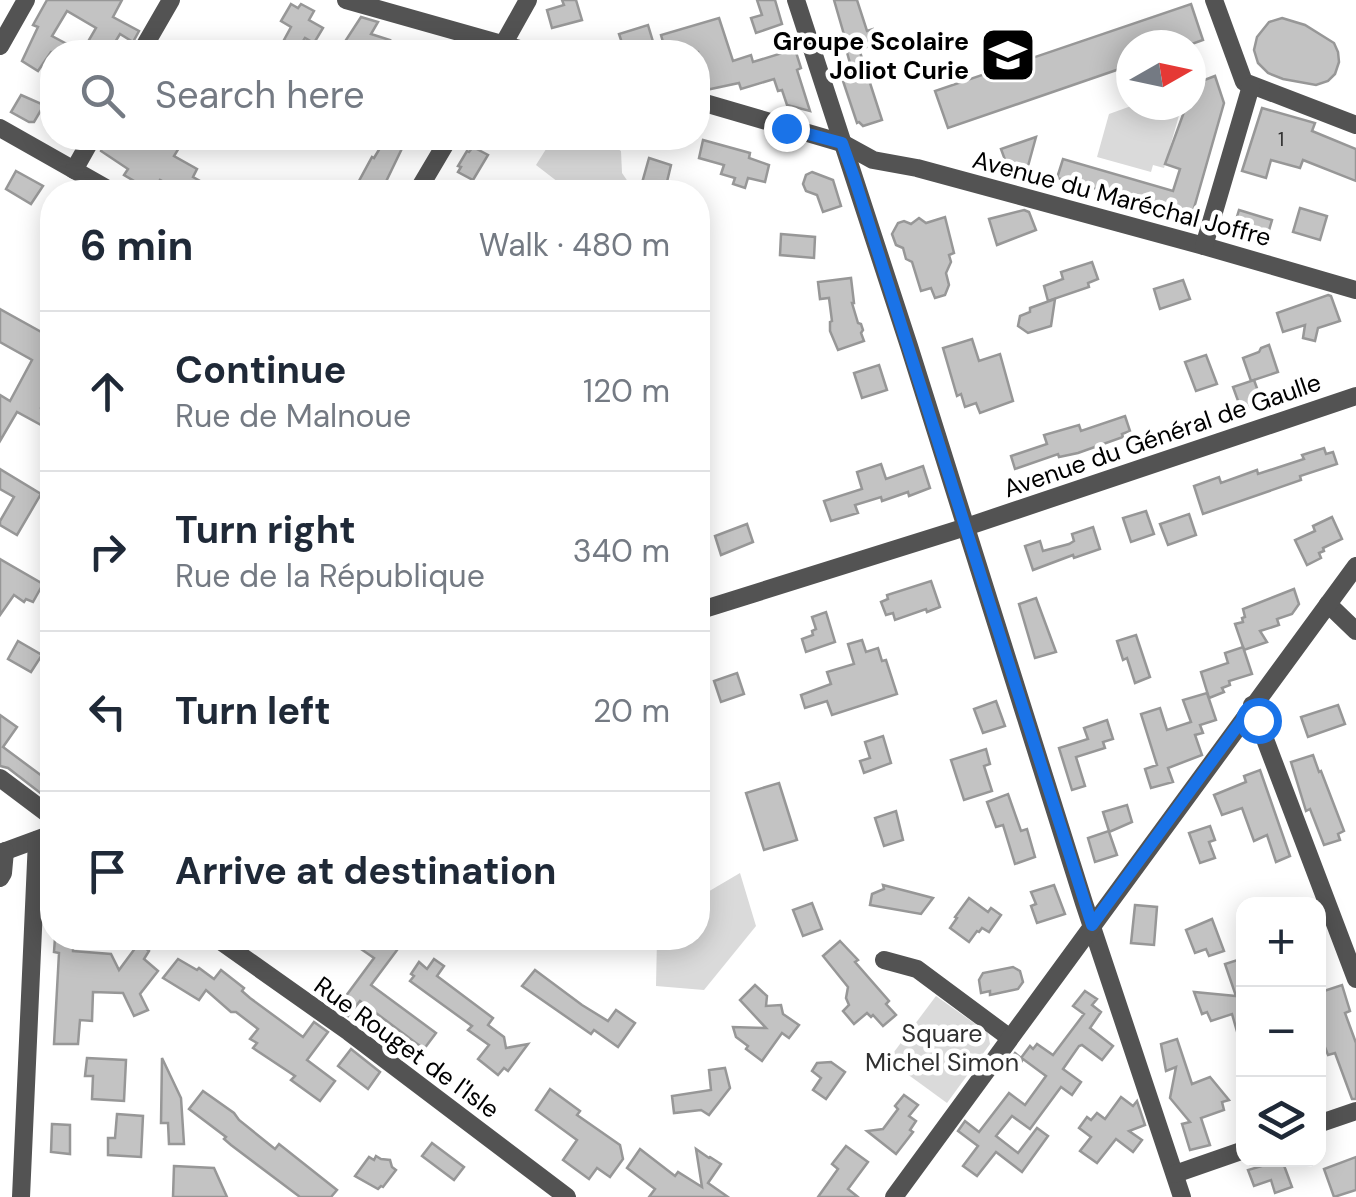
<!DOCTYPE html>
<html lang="en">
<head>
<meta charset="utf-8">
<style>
	body { margin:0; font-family:"DM Sans",sans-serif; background:#f2f2f3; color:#1f2937 }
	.controls { position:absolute; right:30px; bottom:30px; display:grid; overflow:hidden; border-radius:20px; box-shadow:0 5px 25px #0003 }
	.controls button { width:90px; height:90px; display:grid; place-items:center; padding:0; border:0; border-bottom:2px solid #e0e1e3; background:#fff; color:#1f2937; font:50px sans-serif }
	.compass { position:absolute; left:1116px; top:30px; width:90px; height:90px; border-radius:50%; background:#fff; box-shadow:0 5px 25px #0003; rotate:81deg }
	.stop { position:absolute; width:30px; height:30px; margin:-22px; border:8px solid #1a73e8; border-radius:50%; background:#fff }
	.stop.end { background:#1a73e8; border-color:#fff; box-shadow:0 2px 10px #0008 }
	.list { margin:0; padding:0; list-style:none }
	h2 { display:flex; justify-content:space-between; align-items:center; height:130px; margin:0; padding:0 40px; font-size:42px }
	h2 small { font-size:32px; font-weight:400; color:#747a83 }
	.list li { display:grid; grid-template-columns:65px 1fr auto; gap:30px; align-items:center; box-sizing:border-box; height:160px; padding:0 40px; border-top:2px solid #e0e1e3 }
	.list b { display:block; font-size:38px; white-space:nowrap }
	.list p { margin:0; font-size:32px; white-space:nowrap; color:#747a83 }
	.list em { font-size:32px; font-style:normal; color:#747a83 }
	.icon { flex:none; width:55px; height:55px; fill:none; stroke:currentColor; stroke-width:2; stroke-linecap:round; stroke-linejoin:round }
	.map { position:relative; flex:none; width:1356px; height:1197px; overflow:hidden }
	.search { position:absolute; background:#fff; box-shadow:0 5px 25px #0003; left:40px; top:40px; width:670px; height:110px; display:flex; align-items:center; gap:25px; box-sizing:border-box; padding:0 35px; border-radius:40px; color:#747a83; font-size:38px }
	.panel { position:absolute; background:#fff; box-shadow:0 5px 25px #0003; left:40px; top:180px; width:670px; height:770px; border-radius:40px }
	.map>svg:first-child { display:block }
	.green { fill:#dadada }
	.building { fill:#c3c3c3; stroke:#979797; stroke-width:2.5 }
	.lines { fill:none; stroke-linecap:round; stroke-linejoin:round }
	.minor { stroke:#535353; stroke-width:18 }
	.route { stroke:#1a73e8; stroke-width:12 }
	.labels { text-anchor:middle; stroke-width:9; stroke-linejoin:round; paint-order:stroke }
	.number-label { font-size:20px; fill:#313131 }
	.poi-label { font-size:25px; font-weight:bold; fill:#000; stroke:#fff; text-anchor:end }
	.street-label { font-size:25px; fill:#000; stroke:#fff }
	.park-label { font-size:25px; fill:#313131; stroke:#fff }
</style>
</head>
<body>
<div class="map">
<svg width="1356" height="1197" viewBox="0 0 1356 1197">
	<rect width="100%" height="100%" fill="#fff"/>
	<g class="green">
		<polygon points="1134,105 1182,105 1164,168 1153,165 1151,172 1097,157 1109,114"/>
		<polygon points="553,138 601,138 621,151 622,173 635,192 571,192 536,165"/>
		<polygon points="740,873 756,926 704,990 656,986 657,938 698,938 698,891 706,893"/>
		<polygon points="936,996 988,1033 990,1044 947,1103 888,1060"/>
	</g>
	<g class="building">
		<polygon points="47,0 122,0 113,17 139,31 133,42 120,34 109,52 82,52 96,28 67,11 52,36 82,52 51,52 38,71 22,61 38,27 33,25"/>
		<polygon points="562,0 576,0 582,20 552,28 547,10 564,5"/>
		<polygon points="757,0 775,0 782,24 756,33 751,18 762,15"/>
		<polygon points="834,0 857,0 867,31 873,29 878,44 859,49 882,120 863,126 859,122 857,123 843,81 846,80 845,77 853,74 843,38 845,38"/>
		<polygon points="291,4 298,8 301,4 314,11 309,20 323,28 314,43 305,38 296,52 282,52 288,42 284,40 291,27 281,21"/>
		<polygon points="1191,4 1203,40 1189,45 1131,45 1131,65 948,128 935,91"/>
		<polygon points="361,17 378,22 371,34 390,40 386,52 359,52 344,43"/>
		<polygon points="719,18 733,61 751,55 753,62 795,49 801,68 797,70 810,111 787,105 782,90 778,91 774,79 741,89 739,83 706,90 702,77 698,79 698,52 666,52 661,35"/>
		<polygon points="1282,18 1305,25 1334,43 1338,52 1339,62 1335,74 1328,81 1316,85 1283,79 1268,73 1258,63 1254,50 1257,37 1269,22"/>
		<polygon points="648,25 654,45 625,52 619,34"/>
		<polygon points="1215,76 1224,103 1190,222 1099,196 1101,190 1057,178 1063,159 1173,191 1180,169 1165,164 1184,112 1182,105 1191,105 1191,85"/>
		<polygon points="21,95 44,105 34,122 29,122 11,112"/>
		<polygon points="1262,108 1315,123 1312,131 1356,149 1356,181 1303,160 1300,168 1271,160 1266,178 1242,171"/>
		<polygon points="1036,137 1025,177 1011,173 1012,169 1008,168 1001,149"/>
		<polygon points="104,138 185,138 174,156 197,169 193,177 220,192 183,192 160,180 153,192 124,175 128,169 101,151"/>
		<polygon points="386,138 407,138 381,192 353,192 372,157 374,158"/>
		<polygon points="703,140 750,153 749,158 769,165 765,182 748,178 745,188 733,184 735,178 721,174 724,165 699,158"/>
		<polygon points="473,147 488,155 473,180 458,172 461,167 458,166 467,151 469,152"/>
		<polygon points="649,158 671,165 665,190 642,183"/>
		<polygon points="16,171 43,186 31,204 6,189"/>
		<polygon points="812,172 833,180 841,206 823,212 817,195 806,191 803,184 806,175"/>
		<polygon points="1300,208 1327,216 1320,240 1293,232"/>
		<polygon points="1024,210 1029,212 1036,230 997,245 989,219"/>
		<polygon points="1239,210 1272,220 1267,237 1259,235 1258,237 1233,230"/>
		<polygon points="945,217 954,253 949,255 951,262 946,273 949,285 945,295 935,298 931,288 921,291 912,262 906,259 903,248 896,245 892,234 898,223 904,221 911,224 919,218 926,223"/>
		<polygon points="781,234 815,237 814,258 780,255"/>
		<polygon points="1092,262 1098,279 1088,283 1089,287 1048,301 1044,286 1063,279 1061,272"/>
		<polygon points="851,278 854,303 852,303 858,323 861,324 863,330 861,333 864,341 838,350 830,331 830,322 832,321 829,298 820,299 818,282"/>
		<polygon points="1183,280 1190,299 1160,309 1154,289"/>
		<polygon points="1328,295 1331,296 1340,321 1318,328 1315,341 1303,338 1305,325 1283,332 1277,313"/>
		<polygon points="1055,299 1051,326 1028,333 1018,326 1020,316 1030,312 1030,308"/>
		<polygon points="0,309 52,338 52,386 41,408 49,414 43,426 17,412 0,441 0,395 10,401 32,360 0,342"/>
		<polygon points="972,339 979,361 1000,354 1013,401 980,413 976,403 965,407 961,394 957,396 943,348"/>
		<polygon points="1269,345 1278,372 1251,381 1243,358 1259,352 1261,348"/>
		<polygon points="1206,355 1217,384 1196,391 1185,362"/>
		<polygon points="879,365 887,390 862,398 854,373"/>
		<polygon points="1254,380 1262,402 1241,409 1233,387"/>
		<polygon points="1125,416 1130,431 1122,434 1123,437 1078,453 1059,457 1058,454 1015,469 1011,456 1047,444 1044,435 1079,425 1081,431"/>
		<polygon points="1324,448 1326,454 1333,452 1337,464 1300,476 1301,480 1203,514 1194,486 1219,477 1221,483 1257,470 1258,474 1304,459 1302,455"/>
		<polygon points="881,464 886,479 923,466 930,488 909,496 908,492 882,501 881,497 855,505 858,513 831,521 824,501 862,489 857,472"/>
		<polygon points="0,469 41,494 17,535 0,525 0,521 14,497 0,489"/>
		<polygon points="1146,511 1154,534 1131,542 1123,518"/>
		<polygon points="1189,514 1196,535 1168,545 1160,524"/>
		<polygon points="1332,517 1342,539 1323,548 1324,551 1319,553 1321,558 1307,565 1295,540 1315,531 1313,526"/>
		<polygon points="747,524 753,542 721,555 715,536"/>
		<polygon points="1093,527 1100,549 1074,558 1073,555 1033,570 1025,546 1040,541 1043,551 1069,544 1074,541 1072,534"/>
		<polygon points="0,559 43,584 33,602 26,599 24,602 14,595 0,615"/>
		<polygon points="931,581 940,607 927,612 926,609 895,620 893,613 886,615 881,602 888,599 887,595"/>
		<polygon points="1294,589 1299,604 1292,614 1277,619 1279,625 1260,631 1267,642 1244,650 1235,624 1243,622 1242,618 1245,617 1243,609"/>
		<polygon points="1036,598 1056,652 1035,658 1019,604"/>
		<polygon points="826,612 835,642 806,652 802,639 813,635 812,631 816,629 812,617"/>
		<polygon points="1136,635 1150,677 1135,683 1127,658 1123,660 1117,641"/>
		<polygon points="862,640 866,652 878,648 882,661 886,660 897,694 832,715 827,701 805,708 801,695 831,684 827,672 854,664 848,644"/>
		<polygon points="18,641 42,655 31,672 8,659"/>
		<polygon points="1243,647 1252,674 1229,681 1230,685 1222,688 1224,692 1209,698 1201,672 1228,663 1225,653"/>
		<polygon points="737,673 744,694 721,702 714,681"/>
		<polygon points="1207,693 1216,720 1200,725 1203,733 1195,735 1202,755 1168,768 1173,782 1151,788 1145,769 1157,765 1141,714 1160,708 1167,730 1191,722 1183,700"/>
		<polygon points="996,701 1005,726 983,733 974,709"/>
		<polygon points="1338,705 1345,724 1308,737 1301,717"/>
		<polygon points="0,715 17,727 3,747 42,776 52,760 52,802 8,768 0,766"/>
		<polygon points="1107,720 1113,739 1103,742 1105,748 1076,757 1085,786 1072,790 1059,748 1088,739 1084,728"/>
		<polygon points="883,736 891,763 864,773 860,761 870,758 865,742"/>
		<polygon points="986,749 990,764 984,766 992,791 964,800 951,760"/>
		<polygon points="1313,755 1319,772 1321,771 1344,831 1338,834 1340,840 1324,845 1310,809 1306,811 1291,762"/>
		<polygon points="1260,770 1290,856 1276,862 1267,835 1254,841 1242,808 1222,815 1214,795 1246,782 1244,776"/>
		<polygon points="779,783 797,840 764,850 746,793"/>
		<polygon points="1008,794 1021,831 1027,829 1035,857 1015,864 1003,825 996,827 987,802"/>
		<polygon points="1127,805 1132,822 1109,832 1117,855 1095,862 1088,838 1109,831 1103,812"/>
		<polygon points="896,811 903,840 884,846 875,818"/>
		<polygon points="1210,826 1215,840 1209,842 1215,858 1200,863 1189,833"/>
		<polygon points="883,885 914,893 933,898 921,914 870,905 872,894 884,889"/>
		<polygon points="1054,885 1065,914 1037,923 1031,906 1036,904 1031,892"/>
		<polygon points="969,898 988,912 991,908 1001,915 989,932 982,928 979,932 977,931 969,942 950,928 957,918 955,917"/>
		<polygon points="812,903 822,929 803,936 793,910"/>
		<polygon points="1135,905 1157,907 1154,945 1131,943"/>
		<polygon points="1212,919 1224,951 1209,956 1206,949 1195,953 1186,930"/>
		<polygon points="55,938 73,938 73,951 111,954 119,970 139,943 149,951 144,959 158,971 140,994 148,1010 134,1016 123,993 93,992 92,1021 80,1020 78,1044 54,1044 59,953 54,952"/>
		<polygon points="345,938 406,938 371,985 436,1033 424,1049 360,1001 348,1016 337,1008 374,958"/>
		<polygon points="840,941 858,960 855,962 889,1001 886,1004 896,1015 883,1026 873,1015 871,1017 867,1013 854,1024 843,1011 849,1005 846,998 848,987 823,956"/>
		<polygon points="1244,958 1244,1042 1240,1042 1232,1014 1211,1021 1207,1012 1202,1014 1194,992 1236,996 1225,964"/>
		<polygon points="178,959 197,970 199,968 214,979 221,970 244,988 242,991 250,998 303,1037 314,1022 328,1032 307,1060 335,1081 320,1101 291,1080 295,1076 253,1048 257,1043 250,1039 258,1029 236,1012 231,1012 206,990 199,1000 163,978"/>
		<polygon points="434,959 444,966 437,976 493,1018 488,1025 504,1037 506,1048 528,1044 508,1071 504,1068 498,1075 478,1059 489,1045 468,1030 472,1026 410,981 414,976 411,974 419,962 427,969"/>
		<polygon points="1013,967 1020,971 1023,982 1018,989 990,995 990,991 981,993 979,980 983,973"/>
		<polygon points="535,970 582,1005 608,1021 616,1010 635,1023 618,1047 594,1030 591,1034 522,986"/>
		<polygon points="755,985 767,996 766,1006 781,1005 783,1014 799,1025 789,1038 782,1033 762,1061 746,1049 748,1046 736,1037 733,1027 766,1028 740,1000"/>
		<polygon points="1342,985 1350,1011 1345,1013 1356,1043 1356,1099 1352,1099 1335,1053 1328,1055 1318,1029 1318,993"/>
		<polygon points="1085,991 1097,999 1092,1005 1101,1012 1090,1028 1113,1046 1102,1060 1082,1045 1079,1046 1063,1069 1081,1082 1072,1095 1061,1087 1030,1129 1012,1116 996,1136 1018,1153 1037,1128 1048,1136 1022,1172 996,1152 977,1176 963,1166 978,1146 958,1131 965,1121 979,1132 1009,1093 1025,1105 1046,1076 1023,1059 1018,1067 1003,1069 1015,1053 1021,1058 1030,1046 1033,1049 1037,1044 1053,1055 1084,1014 1073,1006"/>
		<polygon points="1177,1039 1192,1084 1210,1077 1229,1100 1222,1102 1224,1110 1201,1118 1210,1145 1190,1150 1182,1124 1190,1122 1170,1098 1176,1067 1166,1071 1161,1044"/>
		<polygon points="351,1049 380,1072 368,1089 338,1066"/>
		<polygon points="87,1058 126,1060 124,1101 92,1099 93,1076 85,1076"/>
		<polygon points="162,1058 181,1098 184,1144 169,1144 168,1123 161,1123"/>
		<polygon points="831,1062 845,1072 826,1099 813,1090 821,1078 812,1071 817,1063"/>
		<polygon points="725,1068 730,1088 709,1115 701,1110 674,1113 672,1096 711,1090 709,1070"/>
		<polygon points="550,1089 580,1111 577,1115 620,1145 623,1159 610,1177 597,1168 589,1179 563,1160 577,1140 536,1110"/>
		<polygon points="203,1091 234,1113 239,1120 275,1149 279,1144 337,1190 331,1197 300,1197 231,1145 224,1139 226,1137 189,1109"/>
		<polygon points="904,1095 918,1105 909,1116 916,1121 910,1130 913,1132 896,1154 867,1131 883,1129 898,1109 895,1106"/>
		<polygon points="1121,1097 1133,1106 1137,1101 1145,1125 1129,1131 1142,1140 1133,1152 1116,1139 1097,1163 1080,1151 1091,1137 1079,1128 1087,1117 1091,1120 1097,1113 1105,1119"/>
		<polygon points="117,1114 143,1116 141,1157 108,1155 108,1138 115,1138"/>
		<polygon points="52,1124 70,1125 70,1154 51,1152"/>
		<polygon points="432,1143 464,1167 454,1180 422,1156"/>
		<polygon points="846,1146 868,1162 848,1189 858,1197 818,1197 838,1169 832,1164"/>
		<polygon points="640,1149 675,1176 678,1172 702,1187 696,1149 709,1158 710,1157 721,1164 708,1183 728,1197 649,1197 655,1189 627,1168"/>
		<polygon points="376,1156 381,1159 390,1160 392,1167 396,1170 383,1187 381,1186 378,1189 355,1176 369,1157 374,1160"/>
		<polygon points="1356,1157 1356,1190 1334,1197 1324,1169"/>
		<polygon points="1282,1160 1292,1187 1275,1193 1271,1180 1254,1186 1248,1170"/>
		<polygon points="174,1166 214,1168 227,1197 173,1197"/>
	</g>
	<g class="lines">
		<g class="minor">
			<polyline points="346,0 530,52"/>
			<polyline points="796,0 909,346 1084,903 1182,1197"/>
			<polyline points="1214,0 1244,82 1356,125"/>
			<polyline points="0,46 26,0"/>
			<polyline points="141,52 171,0"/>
			<polyline points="499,52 528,0"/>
			<polyline points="698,101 842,143 873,160 917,168 1204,246 1356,290"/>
			<polyline points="0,128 113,192"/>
			<polyline points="74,170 92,138"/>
			<polyline points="417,192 449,138"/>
			<polyline points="1204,246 1251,86"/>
			<polyline points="1328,604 1356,631"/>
			<polyline points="698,611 966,527 1356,396"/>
			<polyline points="1252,705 1356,979"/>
			<polyline points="0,778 52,817"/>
			<polyline points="0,853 52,834"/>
			<polyline points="0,878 3,873 5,851"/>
			<polyline points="216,938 349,1032 567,1197"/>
			<polyline points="884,960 917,969 1010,1038"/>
			<polyline points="1318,1124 1356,1111"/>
			<polyline points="1175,1174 1244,1150"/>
			<polyline points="21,1197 37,840"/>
			<polyline points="894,1197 1356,566"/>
		</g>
	</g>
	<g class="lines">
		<polyline class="route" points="786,128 842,143 854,177 1092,925 1252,706 1258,720"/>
	</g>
	<defs>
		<g id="school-square" transform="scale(2.875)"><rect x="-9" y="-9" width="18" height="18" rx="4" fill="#000" stroke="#fff"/><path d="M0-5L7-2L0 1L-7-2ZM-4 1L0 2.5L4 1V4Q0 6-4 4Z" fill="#fff"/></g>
	</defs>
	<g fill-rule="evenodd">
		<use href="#school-square" x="1008" y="55"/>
	</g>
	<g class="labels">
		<g class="number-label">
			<text x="1281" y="146">1</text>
		</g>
		<g class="poi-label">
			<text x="969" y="50">Groupe Scolaire<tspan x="969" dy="29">Joliot Curie</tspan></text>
		</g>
		<g class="street-label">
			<text transform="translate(1122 198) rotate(15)" y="9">Avenue du Maréchal Joffre</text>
			<text transform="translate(1162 435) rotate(-19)" y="9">Avenue du Général de Gaulle</text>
			<text transform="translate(407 1047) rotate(36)" y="9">Rue Rouget de l'Isle</text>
		</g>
		<g class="park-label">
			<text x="942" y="1042">Square<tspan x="942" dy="29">Michel Simon</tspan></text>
		</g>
	</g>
</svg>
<div class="controls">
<button>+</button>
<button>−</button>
<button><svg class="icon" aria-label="layers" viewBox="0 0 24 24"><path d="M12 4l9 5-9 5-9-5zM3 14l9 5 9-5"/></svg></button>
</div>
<svg class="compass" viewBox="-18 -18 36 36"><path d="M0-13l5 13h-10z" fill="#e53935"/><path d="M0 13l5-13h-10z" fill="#747a83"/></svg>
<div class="stop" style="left:1258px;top:720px"></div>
<div class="stop end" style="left:786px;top:128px"></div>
<div class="search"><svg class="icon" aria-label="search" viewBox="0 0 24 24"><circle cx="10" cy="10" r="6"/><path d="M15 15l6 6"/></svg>Search here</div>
<section class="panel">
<h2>6 min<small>Walk · 480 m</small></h2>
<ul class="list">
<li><svg class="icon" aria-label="ahead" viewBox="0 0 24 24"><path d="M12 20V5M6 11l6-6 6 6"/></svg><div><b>Continue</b><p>Rue de Malnoue</p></div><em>120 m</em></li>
<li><svg class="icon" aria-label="right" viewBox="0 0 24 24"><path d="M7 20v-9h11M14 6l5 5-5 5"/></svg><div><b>Turn right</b><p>Rue de la République</p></div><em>340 m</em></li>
<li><svg class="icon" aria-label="left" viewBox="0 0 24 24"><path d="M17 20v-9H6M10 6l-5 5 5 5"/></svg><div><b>Turn left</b></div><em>20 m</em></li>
<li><svg class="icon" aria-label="arrive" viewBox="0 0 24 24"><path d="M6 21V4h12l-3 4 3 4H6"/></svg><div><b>Arrive at destination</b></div></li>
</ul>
</section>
</div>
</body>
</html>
